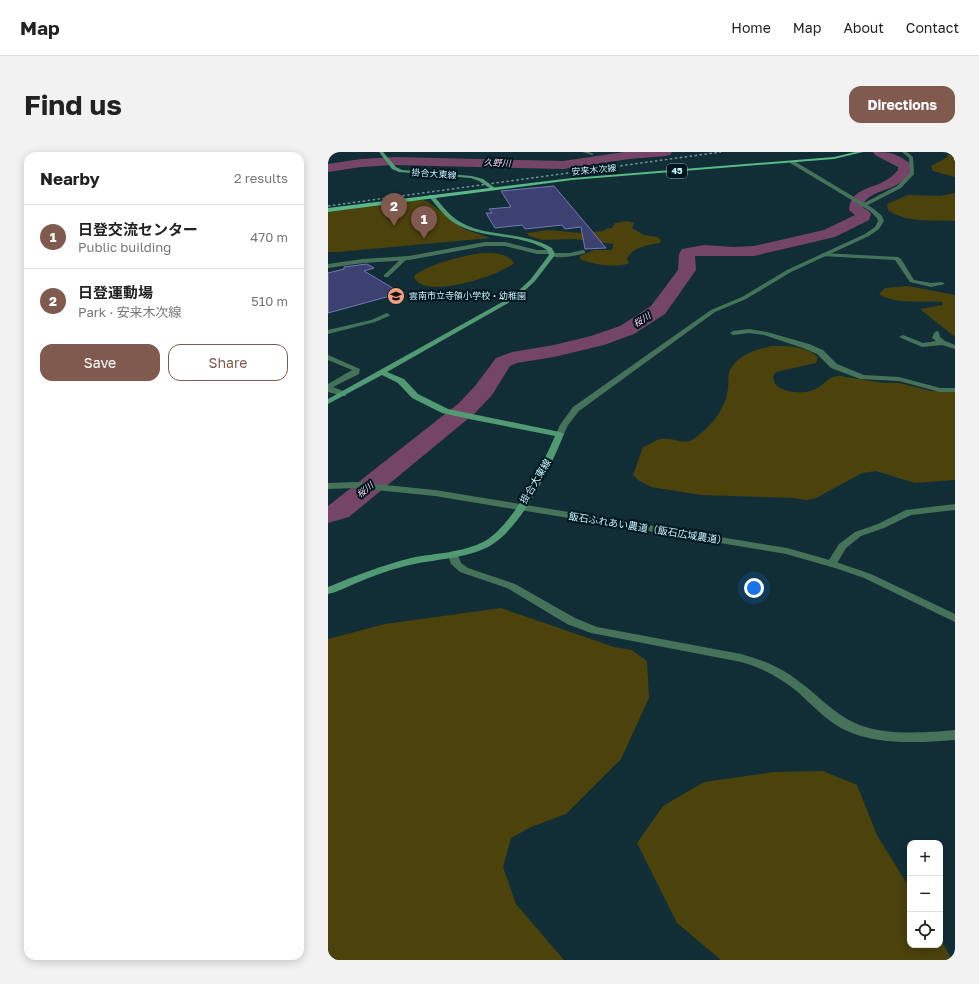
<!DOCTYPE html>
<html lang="en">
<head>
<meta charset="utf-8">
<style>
	body { margin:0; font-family:"Golos Text","Noto Sans JP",sans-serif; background:#f2f2f2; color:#222 }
	.controls { position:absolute; right:12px; bottom:12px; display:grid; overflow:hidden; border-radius:8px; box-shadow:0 2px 10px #0003 }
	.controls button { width:36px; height:36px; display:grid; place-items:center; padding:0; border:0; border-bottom:1px solid #e0e0e0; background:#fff; color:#222; font:20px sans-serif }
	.you { position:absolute; left:426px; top:436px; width:14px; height:14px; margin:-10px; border:3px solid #fff; border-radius:50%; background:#1a73e8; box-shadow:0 0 0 6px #1a73e833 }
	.badge { display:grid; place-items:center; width:26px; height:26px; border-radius:50%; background:#805a4e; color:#fff; font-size:13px; font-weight:700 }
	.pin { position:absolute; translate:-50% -33px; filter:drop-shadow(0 1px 2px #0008) }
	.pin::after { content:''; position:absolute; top:21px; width:14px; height:12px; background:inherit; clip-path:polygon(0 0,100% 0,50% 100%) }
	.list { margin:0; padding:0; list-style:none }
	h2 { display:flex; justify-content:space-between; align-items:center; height:52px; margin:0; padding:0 16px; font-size:17px }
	h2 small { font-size:13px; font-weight:400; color:#767676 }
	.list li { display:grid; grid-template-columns:26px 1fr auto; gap:12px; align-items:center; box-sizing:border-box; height:64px; padding:0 16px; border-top:1px solid #e0e0e0 }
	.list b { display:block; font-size:15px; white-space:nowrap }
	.list p { margin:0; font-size:13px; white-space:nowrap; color:#767676 }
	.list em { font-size:13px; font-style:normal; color:#767676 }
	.actions { display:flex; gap:8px; padding:12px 16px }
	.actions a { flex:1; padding:9px 0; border:1px solid #805a4e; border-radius:12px; text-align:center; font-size:14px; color:#805a4e }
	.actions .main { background:#805a4e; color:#fff }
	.icon { flex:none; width:22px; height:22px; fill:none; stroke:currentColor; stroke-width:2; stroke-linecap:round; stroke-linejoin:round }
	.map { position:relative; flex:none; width:627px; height:808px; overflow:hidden; border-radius:12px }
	header { display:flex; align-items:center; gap:24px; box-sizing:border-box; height:56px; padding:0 20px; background:#fff; border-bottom:1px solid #e0e0e0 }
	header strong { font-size:19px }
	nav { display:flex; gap:22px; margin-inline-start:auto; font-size:14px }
	.intro { display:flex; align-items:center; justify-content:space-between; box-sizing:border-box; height:96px; padding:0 24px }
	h1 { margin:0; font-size:28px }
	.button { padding:10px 18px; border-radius:12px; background:#805a4e; color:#fff; font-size:14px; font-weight:700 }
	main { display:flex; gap:24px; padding:0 24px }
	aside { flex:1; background:#fff; border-radius:12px; box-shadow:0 2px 10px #0003 }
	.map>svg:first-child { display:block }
	.green { fill:#4b420c }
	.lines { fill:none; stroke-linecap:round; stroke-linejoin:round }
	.river { fill:#744567; fill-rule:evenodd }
	.building { fill:#3d4171; stroke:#7178b5 }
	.service { fill:#467259; fill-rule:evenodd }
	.minor { fill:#467259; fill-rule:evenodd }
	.tertiary { fill:#467259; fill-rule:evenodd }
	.secondary { fill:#519a73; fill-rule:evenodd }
	.primary { fill:#58b986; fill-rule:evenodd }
	.rail { stroke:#6e919c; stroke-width:1.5; stroke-dasharray:2.5 2.5; stroke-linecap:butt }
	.labels { text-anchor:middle; stroke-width:4; stroke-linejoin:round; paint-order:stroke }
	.far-water-label { font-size:9px; font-style:italic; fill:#fdceee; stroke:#00161d }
	.far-street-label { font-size:9px; fill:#c8f2ff; stroke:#00161d }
	.shield { fill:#00161d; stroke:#8cb0bb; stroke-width:1 }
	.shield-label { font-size:9px; font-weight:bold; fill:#c8f2ff }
	.far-poi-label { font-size:9px; fill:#c8f2ff; stroke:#00161d; text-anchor:start }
	.street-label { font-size:10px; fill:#c8f2ff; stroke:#00161d }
</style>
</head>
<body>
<header>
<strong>Map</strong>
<nav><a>Home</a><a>Map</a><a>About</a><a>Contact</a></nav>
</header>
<div class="intro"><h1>Find us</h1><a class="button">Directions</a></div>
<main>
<aside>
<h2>Nearby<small>2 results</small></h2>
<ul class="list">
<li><span class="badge">1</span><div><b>日登交流センター</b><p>Public building</p></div><em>470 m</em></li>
<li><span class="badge">2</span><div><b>日登運動場</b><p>Park · 安来木次線</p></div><em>510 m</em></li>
</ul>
<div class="actions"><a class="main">Save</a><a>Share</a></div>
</aside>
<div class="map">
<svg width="627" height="808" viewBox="0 0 627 808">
	<rect width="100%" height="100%" fill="#112e36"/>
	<g class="green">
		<polygon points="605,0 627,0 627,25 605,19 603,14 618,6 621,2 616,0"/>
		<path d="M627,41V69C606,68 577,71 560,58L559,52L580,43L612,44Z"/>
		<polygon points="91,47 99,49 136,77 162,86 10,100 0,100 0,60"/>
		<path d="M299,69L306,71L304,76L316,83L329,85L333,88L332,91C320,93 304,95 299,107L301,111C291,117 262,112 252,107V104L266,98H283L285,96V92L247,87L214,88L201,84L199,81L220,78L253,81L276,79L277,77L284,76L287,71Z"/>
		<path d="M154,101C165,101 179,100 186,111C174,123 92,150 86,124C97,113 138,103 154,101Z"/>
		<path d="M580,134L627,143V185L592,157L615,153L614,150C596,148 565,153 551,142L557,136Z"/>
		<path d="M443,194C460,194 476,193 490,205L488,211L448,220L445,224C446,227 446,231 448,233C456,241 476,242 485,238C497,234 498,224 512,224L556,231H571L603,239H627V328L587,331L548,319L534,321L488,346L479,348L465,346L373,343L323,335L310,328L305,323L315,295C321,293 326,289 332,287C345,284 356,295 367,286C383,274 398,257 400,236C401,230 399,223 402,218C410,203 427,198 443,194Z"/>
		<polygon points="173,456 286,495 304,498 319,509 321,546 293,607 238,662 203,675 183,686 175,715 188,752 236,808 0,808 0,487 57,472"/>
		<polygon points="495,619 529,633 549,683 582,737 582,793 612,793 612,786 624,808 393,808 349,771 309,691 335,654 376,630 446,620"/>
	</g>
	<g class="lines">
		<g class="river">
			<polygon points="296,0 344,0 342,3 338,4 301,7 235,17 67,13 33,15 0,20 0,12 33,7 67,5 235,9"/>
			<path d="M545,0C562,0 567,1 582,11L584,19C569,40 551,35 537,49L535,56L541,59L543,62L541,68L507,85L426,104H367L368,118L337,162L306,182L276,193L226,205L189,211L182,214L164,243L147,261L21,365L0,371V354L131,251L147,234L168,206L184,200L226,193L263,184L292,174L323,154L350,118L351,102L354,97L376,93L405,95L426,94L496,78L527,63L521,58C522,38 541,37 555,30C561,27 566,23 570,18V15L547,3Z"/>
		</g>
	</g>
	<g class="building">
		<polygon points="226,34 253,66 278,96 257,97 253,75 237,77 234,73 197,77 194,73 167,76 158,61 164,61 161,57 183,55 173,39"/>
		<polygon points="39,112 46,116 36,119 73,141 0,161 0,121 16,117 16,115"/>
	</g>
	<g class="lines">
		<g class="service">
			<path d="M255,98L257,99V101C247,104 230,108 221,103L224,101H242Z"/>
			<polygon points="495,101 570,105 573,107 586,128 603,131 614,130 617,132 603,135 582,130 567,108 493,104 492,103"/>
			<polygon points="74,106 79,107 60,125 56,125 56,123"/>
		</g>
		<g class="minor">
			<polygon points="254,0 261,0 266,2 264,3"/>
			<polygon points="574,0 579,0 585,5 586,22 573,36 538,54 534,54 534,52 569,34 582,21 581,6"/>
			<polygon points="157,90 177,90 209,98 224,98 227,100 224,102 209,102 177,94 157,94 81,108 35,111 0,116 0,112 35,107 81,104"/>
			<polygon points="59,161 62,163 61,164 47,170 0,182 0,178 43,168"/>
			<polygon points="421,177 439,180 481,192 495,198 509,212 536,223 571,225 612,236 627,236 627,240 612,240 571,229 532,227 503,216 489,202 475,196 436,183 421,181 405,183 402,181 405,179"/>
			<polygon points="609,179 611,180 612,185 617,189 627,193 627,197 614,193 594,195 571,185 575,183 595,191 608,189 604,186 606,181"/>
			<polygon points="0,203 32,217 31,222 5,235 18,240 18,244 15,244 0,240 0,232 24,218 0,208"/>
			<polygon points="627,352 627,358 583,363 556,376 533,384 518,396 508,413 500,413 499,411 511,392 527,380 550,372 578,358"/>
			<path d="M125,399L129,400L133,411L140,416L187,432L247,466L269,475L413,502C435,508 455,516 473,531C491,544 506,562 527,571C554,584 597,581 627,578V588C589,591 541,594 508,573C494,564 483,552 471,541C453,526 435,516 413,510L263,481L239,472L179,436L132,420L123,412L120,402Z"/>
		</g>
		<g class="tertiary">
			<polygon points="462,9 466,9 546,57 554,64 556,69 551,77 541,84 463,120 418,147 387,160 251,259 240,273 235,284 229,284 228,282 232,273 245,255 383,158 414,145 459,118 537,82 547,75 550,69 549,66 542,59 462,11"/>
			<polygon points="28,330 107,338 459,396 505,409 543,422 627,462 627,470 536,426 507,416 458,402 107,344 28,336 0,337 0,331"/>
		</g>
		<g class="secondary">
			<polygon points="51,0 55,0 68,15 74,18 144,24 155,27 167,36 163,37 151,29 143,26 71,20 64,17"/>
			<path d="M101,43H105C114,53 122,65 134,71C162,86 196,79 224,96L227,103L207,129L189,146L59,220L76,227L90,242L120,257L232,280L236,282C223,315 191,381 158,396C132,408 102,407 74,415C58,419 42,425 26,432C17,436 9,440 0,442V435C27,424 55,413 83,406C107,401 135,401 157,389C186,372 214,314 227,284L146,268L114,261L84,246L70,231L54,223L0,252V247L185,144L203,127L221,103L219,98C192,81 158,88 130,73C118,67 110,55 101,45Z"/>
		</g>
		<polygon class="primary" points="527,0 535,0 506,7 244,28 0,60 0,56 244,26 506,5"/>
		<polyline class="rail" points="0,54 393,0"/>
	</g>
	<defs>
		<g id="school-disc" transform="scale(0.9)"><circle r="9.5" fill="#f39f84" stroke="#00161d"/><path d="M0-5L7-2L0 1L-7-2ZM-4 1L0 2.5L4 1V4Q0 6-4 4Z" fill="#111"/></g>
	</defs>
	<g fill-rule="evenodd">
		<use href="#school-disc" x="68" y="144"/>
	</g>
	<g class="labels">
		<g class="far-water-label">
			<text transform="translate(169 11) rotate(2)" y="3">久野川</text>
			<text transform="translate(314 168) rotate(-33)" y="3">桜川</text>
			<text transform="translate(37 338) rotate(-39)" y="3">桜川</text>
		</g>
		<g class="far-street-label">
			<text transform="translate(266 18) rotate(-5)" y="3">安来木次線</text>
			<text transform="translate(106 22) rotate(4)" y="3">掛合大東線</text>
		</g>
		<rect class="shield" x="339" y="12" width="20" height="14" rx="3"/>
		<g class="shield-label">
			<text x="349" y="22">45</text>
		</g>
		<g class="far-poi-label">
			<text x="81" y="147">雲南市立寺領小学校・幼稚園</text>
		</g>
		<g class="street-label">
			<text transform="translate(207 329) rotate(-59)" y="4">掛合大東線</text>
			<text transform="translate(320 376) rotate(9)" y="4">飯石ふれあい農道（飯石広域農道）</text>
		</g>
	</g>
</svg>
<div class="controls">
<button>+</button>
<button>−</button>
<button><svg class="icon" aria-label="locate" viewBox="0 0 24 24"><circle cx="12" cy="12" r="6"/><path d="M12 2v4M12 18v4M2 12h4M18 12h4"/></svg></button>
</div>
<div class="you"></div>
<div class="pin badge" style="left:96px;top:87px">1</div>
<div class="pin badge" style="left:66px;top:74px">2</div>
</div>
</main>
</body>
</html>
